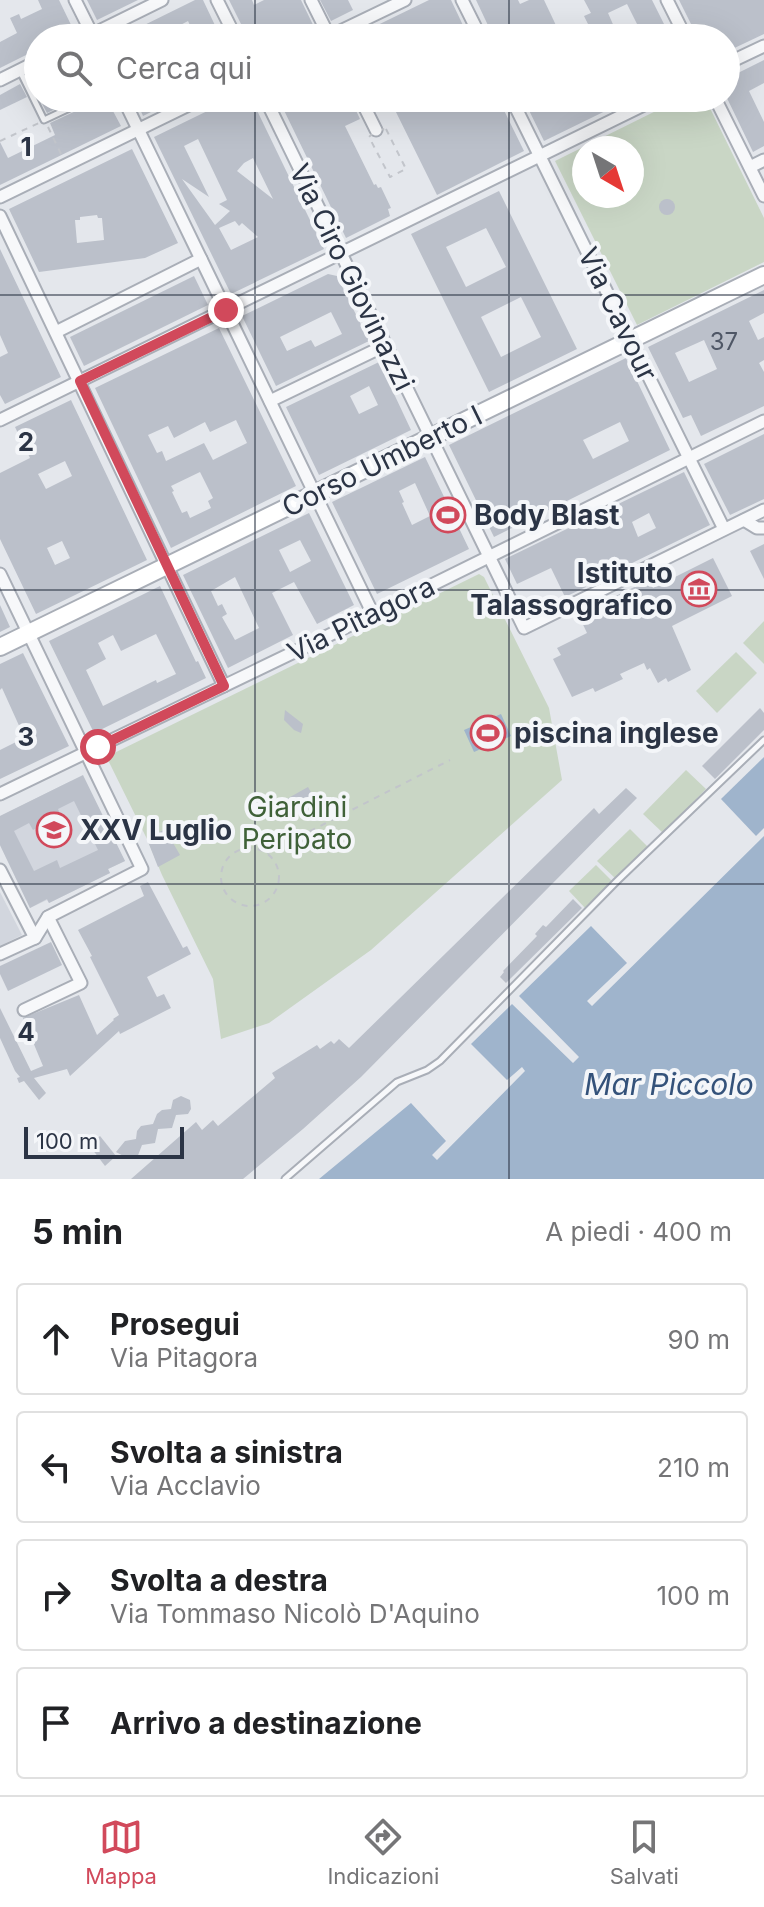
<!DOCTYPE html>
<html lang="it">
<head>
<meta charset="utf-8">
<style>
	body { margin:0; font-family:Inter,sans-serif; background:#f2f2f2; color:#202124 }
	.compass { position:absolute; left:572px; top:136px; width:72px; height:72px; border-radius:50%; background:#fff; box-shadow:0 8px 32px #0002; rotate:141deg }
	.scale { position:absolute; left:24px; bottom:20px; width:160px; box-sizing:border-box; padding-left:8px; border:4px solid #2b3445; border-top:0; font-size:22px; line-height:28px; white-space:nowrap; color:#2b3445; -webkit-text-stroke:6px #f4f6f9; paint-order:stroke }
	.stop { position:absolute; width:24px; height:24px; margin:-18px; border:6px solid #d1495b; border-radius:50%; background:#fff }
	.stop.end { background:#d1495b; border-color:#fff; box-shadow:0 2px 8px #0008 }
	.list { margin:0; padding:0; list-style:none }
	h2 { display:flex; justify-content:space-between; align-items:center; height:104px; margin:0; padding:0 32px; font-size:34px }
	h2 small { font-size:26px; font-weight:400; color:#757577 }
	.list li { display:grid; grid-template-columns:52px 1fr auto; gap:24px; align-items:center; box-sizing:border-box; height:112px; margin:0 16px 16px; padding:0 16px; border:2px solid #e0e0e0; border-radius:8px }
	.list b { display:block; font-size:30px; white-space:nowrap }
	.list p { margin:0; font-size:26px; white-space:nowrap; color:#757577 }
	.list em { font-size:26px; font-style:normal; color:#757577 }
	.icon { flex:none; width:44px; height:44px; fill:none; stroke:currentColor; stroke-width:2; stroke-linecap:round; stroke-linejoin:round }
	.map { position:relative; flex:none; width:764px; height:1179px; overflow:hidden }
	.search { position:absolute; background:#fff; box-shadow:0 8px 32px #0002; left:24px; right:24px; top:24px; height:88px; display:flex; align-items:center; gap:20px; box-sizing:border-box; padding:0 28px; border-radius:44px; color:#757577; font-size:30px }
	.sheet { height:616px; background:#fff }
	nav { display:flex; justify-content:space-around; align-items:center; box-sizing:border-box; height:112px; border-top:2px solid #e0e0e0; background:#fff; font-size:22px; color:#757577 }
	nav a { display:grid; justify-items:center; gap:4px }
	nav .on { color:#d1495b }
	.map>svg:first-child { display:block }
	.built { fill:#d2d6de }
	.green { fill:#c9d6c5; fill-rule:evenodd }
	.water { fill:#9fb4cc }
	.building { fill:#bbc0ca; fill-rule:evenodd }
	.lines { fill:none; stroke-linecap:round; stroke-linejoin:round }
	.lane-casing { stroke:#a9aeb7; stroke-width:9 }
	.street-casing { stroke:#a9aeb7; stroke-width:15 }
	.secondary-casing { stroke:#a9aeb7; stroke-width:20 }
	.path { stroke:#c2c5cb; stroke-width:2; stroke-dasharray:6 6; stroke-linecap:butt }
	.lane { stroke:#f7f8fa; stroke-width:5 }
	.street { stroke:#f7f8fa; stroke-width:11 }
	.secondary { stroke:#fff; stroke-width:16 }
	.route { stroke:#d1495b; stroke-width:10 }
	.grid { fill:none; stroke:#2b3445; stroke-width:2; stroke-opacity:0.55 }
	.labels { text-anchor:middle; stroke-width:8; stroke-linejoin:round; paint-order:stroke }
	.number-label { font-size:24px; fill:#4f5766 }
	.street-label { font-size:28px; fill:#2b3445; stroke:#f4f6f9 }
	.poi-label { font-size:28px; font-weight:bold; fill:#2b3445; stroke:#f4f6f9; text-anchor:start }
	.park-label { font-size:28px; fill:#3f6138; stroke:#f4f6f9 }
	.water-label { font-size:30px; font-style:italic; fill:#34527a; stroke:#f4f6f9 }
	.grid-label { font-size:26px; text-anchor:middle; font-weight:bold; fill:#2b3445; stroke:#f4f6f9; stroke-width:8; stroke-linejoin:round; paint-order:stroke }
</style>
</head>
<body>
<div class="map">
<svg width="764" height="1179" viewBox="0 0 764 1179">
	<rect width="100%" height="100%" fill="#e4e7ec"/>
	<g class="built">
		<polygon points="71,781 119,850 125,861 108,869 110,873 49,903 47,900 30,908 0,845 0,816"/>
		<polygon points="0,892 22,935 0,946"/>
	</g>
	<g class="green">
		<path d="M682,98H705L764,218V262L637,325L555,161ZM584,148H632V196H584Z"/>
		<polygon points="479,574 484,577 549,708 562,780 371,950 269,1023 221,1039 213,979 162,875 147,839 107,758 108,756"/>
		<polygon points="764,621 764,664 743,643"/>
		<polygon points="736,652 757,673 717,713 696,691"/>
		<polygon points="686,770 706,789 663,833 643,814"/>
		<polygon points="630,829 648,847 616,879 597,861"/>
		<polygon points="596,865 613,882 586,909 569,891"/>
	</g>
	<g class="water">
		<polygon points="501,714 511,736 474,752 464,730"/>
		<polygon points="764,757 764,828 756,836 721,799"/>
		<polygon points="764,836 764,1179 319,1179 411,1103 446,1141 432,1155 437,1160 525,1071 522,1067 507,1080 471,1044 512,1004 573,1063 579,1057 519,996 591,926 627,963 587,1001 592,1006"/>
	</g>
	<g class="building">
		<polygon points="38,0 59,0 74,31 60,38 38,38 38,49 0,68 0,42 17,33 10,18 19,14 21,19 42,9"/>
		<polygon points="87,0 138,0 97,20"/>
		<polygon points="195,0 203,0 221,38 196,38 188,21 173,29 177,38 118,38"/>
		<polygon points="229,0 252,0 254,5 264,0 301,0 315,29 296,38 248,38"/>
		<polygon points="320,0 348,0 353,10 331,21"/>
		<polygon points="429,0 451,0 469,38 420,38 415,29 405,38 351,38"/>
		<polygon points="476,0 518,0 520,4 529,0 544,0 562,38 494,38"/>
		<polygon points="584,0 652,0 671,38 644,38 627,4 608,13 619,38 569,38 590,28 584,16 591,13"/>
		<polygon points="679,0 764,0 764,34 726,52 726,38 698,38"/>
		<polygon points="764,60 764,83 749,91 764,122 764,146 753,152 726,96 726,79"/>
		<polygon points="20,84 27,97 0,110 0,95"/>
		<polygon points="39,98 78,98 47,113"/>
		<polygon points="96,98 106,98 121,126 0,185 0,142 8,158 55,135 50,123 93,103"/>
		<polygon points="135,98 179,98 143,116"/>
		<path d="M234,98H251L324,249L231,294L154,137ZM198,139L227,200L219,204L230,211L215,225L182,179L209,197L184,146ZM253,158L273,199L237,171L244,163ZM235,221L239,226L242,223L258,237L231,250L219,228Z"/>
		<polygon points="278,98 350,98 360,119 345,126 374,185 376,184 378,188 381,187 391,208 388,209 390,216 346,238"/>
		<polygon points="370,98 428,98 432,106 447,98 498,98 524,151 437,195 392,104 376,112"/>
		<polygon points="523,98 545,98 550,109 567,101 565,98 632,98 544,141"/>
		<path d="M132,149L178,243L145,258L39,272L9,209ZM97,215L98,218H102L104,240L77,243L75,220H80V217Z"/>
		<path d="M499,191L577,349L489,392L411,234ZM486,228L506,267L466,287L446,247ZM521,297L541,337L501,357L481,317Z"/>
		<circle cx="667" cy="207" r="8"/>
		<polygon points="0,249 61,377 5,404 0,395 0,357 8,353 0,335"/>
		<path d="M328,274L337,276L369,341L276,386L242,316ZM331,312L342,334L315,347L311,340L287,351L280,337Z"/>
		<polygon points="194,276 208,305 84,366 70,337"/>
		<path d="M764,290V313L749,321L758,340L764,337V360L759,363L764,372V406L701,436L691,415L683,418L648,347ZM704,340L717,369L689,382L675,353Z"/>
		<path d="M219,328L296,486L171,548L95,388ZM236,420L247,443L213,460L204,443L166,461L162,451L157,453L148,435L168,426L174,438L205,422L210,432ZM200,472L213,498L208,501L211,508L190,518L187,511L182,513L172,492L174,491L171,486Z"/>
		<path d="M626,358L670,450L494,537L449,445ZM620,422L629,441L593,459L583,440Z"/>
		<path d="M379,362L411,430L319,475L286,407ZM369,386L378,405L359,414L350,396Z"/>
		<path d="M71,400L147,560L36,614L0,539V473L30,458L15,427ZM65,461L72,476L46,489L38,474ZM62,541L70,558L55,565L47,548Z"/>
		<polygon points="764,434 764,499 730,515 704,464"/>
		<path d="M425,457L469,549L377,594L332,502ZM415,483L430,516L412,525L402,503L404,502L399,491Z"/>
		<path d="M684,472L710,525L585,586L586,587L565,597L551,568L517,584L505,559ZM649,513L656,528L638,537L632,522Z"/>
		<path d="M309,513L354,605L317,624L294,582L272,593L293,635L228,668L183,575ZM300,540L311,561L290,572L279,550ZM235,577L259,628L235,640L222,617L227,614L222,604L218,606L211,591Z"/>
		<polygon points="764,544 764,579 750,551"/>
		<polygon points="713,558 732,596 672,626 691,670 668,682 666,678 658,683 650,668 647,670 644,663 620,674 623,679 595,692 593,688 572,697 553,659 561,655 557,648 587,633 578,614 649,580 653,588"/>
		<path d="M160,586L196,662L198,661L206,678L94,733L49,641ZM156,634L176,674L157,683L156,680L103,706L86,670L106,659L98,643L113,635L121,651Z"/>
		<polygon points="0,605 10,627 0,632"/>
		<polygon points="23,653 69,746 0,779 0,750 20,740 16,732 21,730 2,688 0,690 0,664"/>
		<polygon points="760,708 764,713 764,730 715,779 702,766"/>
		<polygon points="285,710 303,724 301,733 294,730 284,720"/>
		<polygon points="681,725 690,734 679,744 670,735"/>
		<path d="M83,775L125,861L108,869L110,873L49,903L47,899L30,908L0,845V816ZM74,801L98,850L60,868L57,860L34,871L14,831L29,823L33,830L61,816L58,809Z"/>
		<polygon points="308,787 316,801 291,815 283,801"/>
		<polygon points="626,788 637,798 361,1077 303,1129 243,1179 131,1179 196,1122 202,1130 213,1120 218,1126 275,1078 272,1073 317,1045 320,1049 331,1041 334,1044 339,1039 349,1048 594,808 599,814"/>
		<polygon points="165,829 180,855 158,867 147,839"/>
		<polygon points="148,882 183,948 187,946 191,954 147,977 157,997 164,994 171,1008 120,1034 119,1031 70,1076 67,1069 34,1078 46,1093 39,1100 24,1081 19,1083 17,1078 20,1077 15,1071 0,1038 0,1008 31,1071 43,1066 23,1018 79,995 97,1035 114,1020 113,1019 119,1015 90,957 92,956 78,930 144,896 140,886"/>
		<polygon points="573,899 582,908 506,983 500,977 504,972 503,971 537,936 535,934 543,925 546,927"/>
		<polygon points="51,942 62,965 8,991 0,974 0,966"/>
		<polygon points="181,1096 190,1100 191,1109 188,1114 176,1115 172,1128 158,1129 155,1143 142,1145 137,1158 127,1158 116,1152 125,1141 136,1139 137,1131 141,1126 153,1124 157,1114 162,1110 171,1109 173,1100"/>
		<polygon points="100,1136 116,1156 105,1166 89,1145"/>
	</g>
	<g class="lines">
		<g class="lane-casing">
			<g id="lane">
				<polyline points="20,71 44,120 91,98"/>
				<polyline points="285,1179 397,1082 427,1070 440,1061 617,881 764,740"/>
			</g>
		</g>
		<g class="street-casing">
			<g id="street">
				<polyline points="75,0 94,38"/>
				<polyline points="217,0 236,38"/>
				<polyline points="311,0 330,38"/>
				<polyline points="462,0 481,38"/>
				<polyline points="667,0 686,38"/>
				<polyline points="85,38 162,0"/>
				<polyline points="326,38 405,0"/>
				<polyline points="726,64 764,46"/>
				<polyline points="0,80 38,61"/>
				<polyline points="123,98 373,614"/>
				<polyline points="265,98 524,628 764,510"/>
				<polyline points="360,98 376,130"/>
				<polyline points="511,98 724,529"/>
				<polyline points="715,98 764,196"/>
				<polyline points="750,167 764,160"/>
				<polyline points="0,197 203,98"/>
				<polyline points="0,216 224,686"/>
				<polyline points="56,332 201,259"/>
				<polyline points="270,401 386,345"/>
				<polyline points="0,420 658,98"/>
				<polyline points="744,520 757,528 764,528"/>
				<polyline points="0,574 142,869 48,917 35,938 0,954"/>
				<polyline points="0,794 373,614 764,421"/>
				<polyline points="0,870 35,938"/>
				<polyline points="24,1010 81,983 48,917"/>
			</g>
		</g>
		<g class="secondary-casing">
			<polyline id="secondary" points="0,647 764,275"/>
		</g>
		<g class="path">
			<polyline points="48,127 61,154"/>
			<polygon points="386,129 406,169 390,177 369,137 376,130"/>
			<polyline points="0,141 39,123"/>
			<circle cx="250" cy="877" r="29"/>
			<polyline points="267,853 450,760"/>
		</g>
		<use href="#lane" class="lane"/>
		<use href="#street" class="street"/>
		<use href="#secondary" class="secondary"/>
	</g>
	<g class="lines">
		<polyline class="route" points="98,747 224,686 80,381 226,310"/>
	</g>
	<path class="grid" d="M255,0V38M509,0V38M255,98V1179M509,98V1179M0,295H764M0,590H764M0,884H764"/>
	<defs>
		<g id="stadium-ring" transform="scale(1.8)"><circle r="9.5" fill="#f4f6f9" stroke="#d1495b" stroke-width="1.5"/><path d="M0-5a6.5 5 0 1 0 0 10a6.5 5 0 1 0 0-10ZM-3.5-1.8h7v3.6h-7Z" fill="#d1495b"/></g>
		<g id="museum-ring" transform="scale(1.8)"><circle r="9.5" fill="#f4f6f9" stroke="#d1495b" stroke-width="1.5"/><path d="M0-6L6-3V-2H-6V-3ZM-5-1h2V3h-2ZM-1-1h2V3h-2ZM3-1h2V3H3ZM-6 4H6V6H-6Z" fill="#d1495b"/></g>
		<g id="school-ring" transform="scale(1.8)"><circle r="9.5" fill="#f4f6f9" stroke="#d1495b" stroke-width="1.5"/><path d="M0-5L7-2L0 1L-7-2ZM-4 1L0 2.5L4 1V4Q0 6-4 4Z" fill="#d1495b"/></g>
	</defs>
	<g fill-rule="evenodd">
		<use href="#stadium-ring" x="448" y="515"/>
		<use href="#museum-ring" x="699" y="589"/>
		<use href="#stadium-ring" x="488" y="733"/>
		<use href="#school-ring" x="54" y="830"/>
	</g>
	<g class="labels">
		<g class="number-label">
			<text x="724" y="350">37</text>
		</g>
		<g class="street-label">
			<text transform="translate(352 277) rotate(64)" y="10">Via Ciro Giovinazzi</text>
			<text transform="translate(618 314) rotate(64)" y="10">Via Cavour</text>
			<text transform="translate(382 461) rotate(-26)" y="10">Corso Umberto I</text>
			<text transform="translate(361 619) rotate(-26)" y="10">Via Pitagora</text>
		</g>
		<g class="poi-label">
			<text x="474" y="525">Body Blast</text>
			<text x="673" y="583" text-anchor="end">Istituto<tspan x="673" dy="32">Talassografico</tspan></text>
			<text x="514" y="743">piscina inglese</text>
			<text x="80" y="840">XXV Luglio</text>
		</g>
		<g class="park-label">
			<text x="297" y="817">Giardini<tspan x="297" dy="32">Peripato</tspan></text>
		</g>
		<g class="water-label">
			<text x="669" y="1095">Mar Piccolo</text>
		</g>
	</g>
	<g class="grid-label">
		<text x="26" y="156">1</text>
		<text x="26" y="451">2</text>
		<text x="26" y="746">3</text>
		<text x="26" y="1041">4</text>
	</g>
</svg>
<svg class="compass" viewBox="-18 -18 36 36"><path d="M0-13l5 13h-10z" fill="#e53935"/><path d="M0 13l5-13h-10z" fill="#757577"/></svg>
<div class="scale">100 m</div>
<div class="stop" style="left:98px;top:747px"></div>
<div class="stop end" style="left:226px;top:310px"></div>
<div class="search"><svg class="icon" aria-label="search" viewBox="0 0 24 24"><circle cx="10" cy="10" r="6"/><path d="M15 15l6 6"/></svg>Cerca qui</div>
</div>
<section class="sheet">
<h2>5 min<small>A piedi · 400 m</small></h2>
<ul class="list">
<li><svg class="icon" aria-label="ahead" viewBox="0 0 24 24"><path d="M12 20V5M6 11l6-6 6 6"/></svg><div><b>Prosegui</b><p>Via Pitagora</p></div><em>90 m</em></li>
<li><svg class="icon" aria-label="left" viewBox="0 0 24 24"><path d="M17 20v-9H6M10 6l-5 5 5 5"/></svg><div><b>Svolta a sinistra</b><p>Via Acclavio</p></div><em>210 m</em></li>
<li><svg class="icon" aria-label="right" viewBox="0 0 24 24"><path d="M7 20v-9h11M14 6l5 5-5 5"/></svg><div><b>Svolta a destra</b><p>Via Tommaso Nicolò D'Aquino</p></div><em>100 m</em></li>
<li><svg class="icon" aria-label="arrive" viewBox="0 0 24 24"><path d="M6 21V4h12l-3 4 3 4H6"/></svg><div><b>Arrivo a destinazione</b></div></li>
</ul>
</section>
<nav>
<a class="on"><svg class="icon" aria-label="map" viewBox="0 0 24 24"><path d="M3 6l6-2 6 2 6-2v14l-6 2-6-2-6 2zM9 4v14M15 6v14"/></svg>Mappa</a>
<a><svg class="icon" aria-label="directions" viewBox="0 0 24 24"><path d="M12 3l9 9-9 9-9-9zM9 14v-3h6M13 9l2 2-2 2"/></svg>Indicazioni</a>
<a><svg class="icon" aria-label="saved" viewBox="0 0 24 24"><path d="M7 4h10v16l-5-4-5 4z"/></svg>Salvati</a>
</nav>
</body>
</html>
